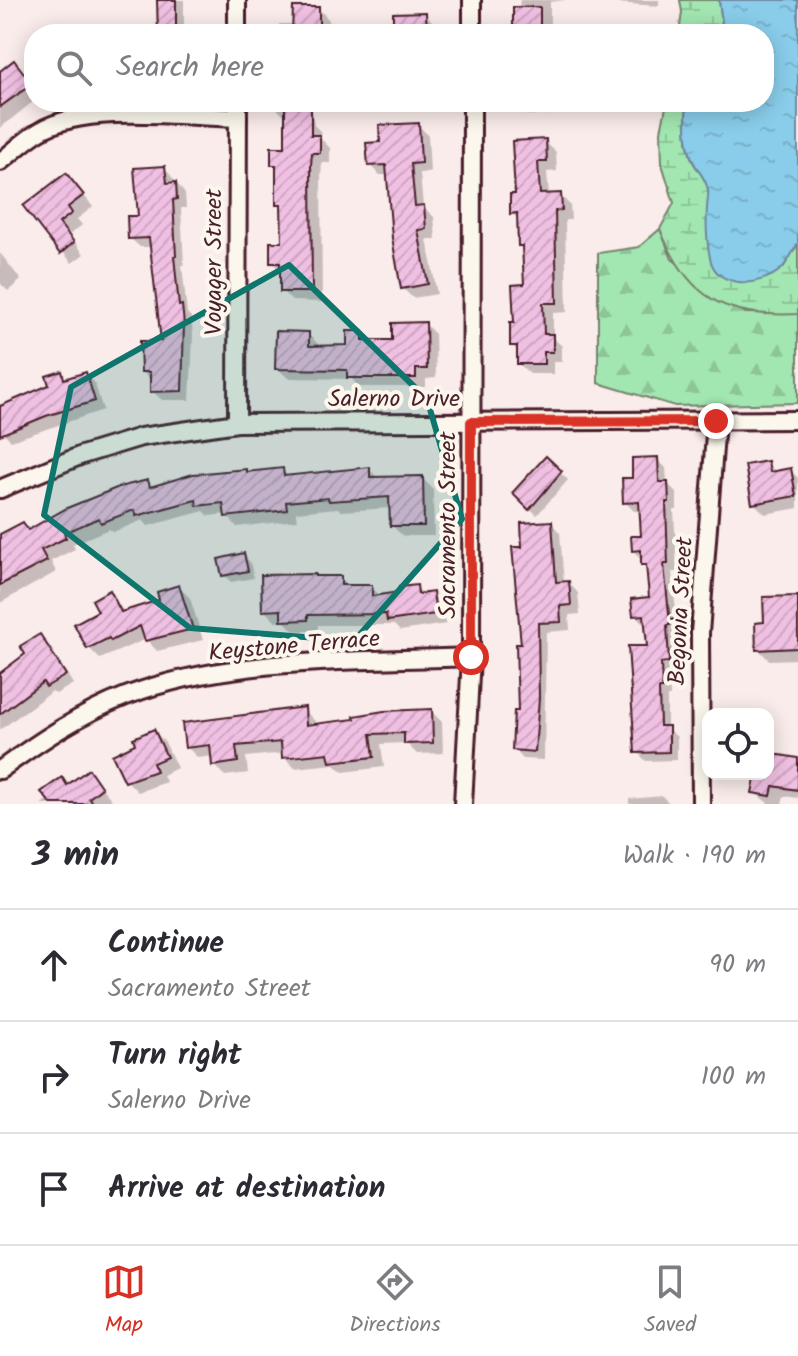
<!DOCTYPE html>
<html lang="en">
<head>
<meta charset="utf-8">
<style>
	body { margin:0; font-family:Kalam,sans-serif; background:#f2f2f3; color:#2b2b33 }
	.controls { position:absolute; right:24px; bottom:24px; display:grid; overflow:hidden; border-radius:16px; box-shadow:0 4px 20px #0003 }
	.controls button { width:72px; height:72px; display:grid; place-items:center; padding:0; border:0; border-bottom:2px solid #e1e1e2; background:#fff; color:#2b2b33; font:40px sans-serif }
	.stop { position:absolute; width:24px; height:24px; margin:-18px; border:6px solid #d93025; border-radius:50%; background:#fff }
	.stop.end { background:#d93025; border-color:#fff; box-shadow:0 2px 8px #0008 }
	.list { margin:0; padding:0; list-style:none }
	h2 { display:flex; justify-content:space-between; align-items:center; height:104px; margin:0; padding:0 32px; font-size:34px }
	h2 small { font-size:26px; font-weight:400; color:#7c7c81 }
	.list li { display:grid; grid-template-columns:52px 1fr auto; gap:24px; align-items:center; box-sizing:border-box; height:112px; padding:0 32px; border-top:2px solid #e1e1e2 }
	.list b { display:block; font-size:30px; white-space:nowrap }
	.list p { margin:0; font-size:26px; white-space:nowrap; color:#7c7c81 }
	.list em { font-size:26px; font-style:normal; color:#7c7c81 }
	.icon { flex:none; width:44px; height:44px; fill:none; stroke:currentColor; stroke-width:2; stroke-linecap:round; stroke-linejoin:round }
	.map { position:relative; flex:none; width:798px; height:804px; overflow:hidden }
	.search { position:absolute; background:#fff; box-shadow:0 4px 20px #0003; left:24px; right:24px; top:24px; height:88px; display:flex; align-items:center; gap:20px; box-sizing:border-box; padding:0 28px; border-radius:32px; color:#7c7c81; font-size:30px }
	.sheet { height:440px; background:#fff }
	nav { display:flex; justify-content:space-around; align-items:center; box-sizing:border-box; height:112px; border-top:2px solid #e1e1e2; background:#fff; font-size:22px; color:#7c7c81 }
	nav a { display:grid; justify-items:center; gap:4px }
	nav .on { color:#d93025 }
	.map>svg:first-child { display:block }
	.forest { fill:url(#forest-firs); stroke:#76826e; stroke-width:2 }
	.wetland { fill:url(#wetland-marsh); stroke:#76826e; stroke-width:2 }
	.water { fill:url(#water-ripples); stroke:#70879e; stroke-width:2 }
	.shadow { fill:#0003 }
	.building { fill:url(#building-hatch); stroke:#4a1f2b; stroke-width:2 }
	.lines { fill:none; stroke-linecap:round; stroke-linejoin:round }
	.minor-casing { stroke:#4a1f2b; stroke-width:22 }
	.minor { stroke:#fbf7ec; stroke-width:16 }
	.route { stroke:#d93025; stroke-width:10 }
	.marked { fill:#0f766e; fill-opacity:0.2; stroke:#0f766e; stroke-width:6; stroke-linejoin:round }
	.labels { text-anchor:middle; stroke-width:8; stroke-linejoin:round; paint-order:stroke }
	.street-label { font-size:24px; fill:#4a1f2b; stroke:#fbf7ec }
</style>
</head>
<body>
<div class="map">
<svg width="798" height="804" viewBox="0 0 798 804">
	<defs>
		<pattern id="forest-firs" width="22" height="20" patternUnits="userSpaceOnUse" patternTransform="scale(2)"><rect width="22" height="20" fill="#a2e6b1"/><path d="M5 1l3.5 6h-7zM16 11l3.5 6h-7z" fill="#8dc598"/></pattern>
		<pattern id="wetland-marsh" width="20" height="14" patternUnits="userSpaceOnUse" patternTransform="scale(2)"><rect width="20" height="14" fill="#a2e6b1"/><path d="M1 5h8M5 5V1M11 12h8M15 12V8" fill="none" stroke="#8dc598"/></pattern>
		<pattern id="water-ripples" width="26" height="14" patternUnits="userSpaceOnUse" patternTransform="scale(2)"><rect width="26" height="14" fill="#89cdea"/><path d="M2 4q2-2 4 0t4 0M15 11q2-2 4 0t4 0" fill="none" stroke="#78b0c9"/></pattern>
		<pattern id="building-hatch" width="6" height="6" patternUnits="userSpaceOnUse" patternTransform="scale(2)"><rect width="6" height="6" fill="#f0c0e2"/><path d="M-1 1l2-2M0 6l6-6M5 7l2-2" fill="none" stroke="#cfa5c2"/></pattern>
	</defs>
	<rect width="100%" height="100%" fill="#f9ecea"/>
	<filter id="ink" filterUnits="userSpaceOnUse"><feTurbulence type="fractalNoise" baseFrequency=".0125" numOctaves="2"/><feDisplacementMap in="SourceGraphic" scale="16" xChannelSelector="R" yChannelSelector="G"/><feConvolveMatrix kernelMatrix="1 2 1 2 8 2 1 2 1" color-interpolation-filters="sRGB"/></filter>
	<g filter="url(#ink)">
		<polygon class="forest" points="660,229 672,259 745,313 798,314 798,403 675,406 598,383 598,253 639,247"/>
		<g class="wetland">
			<polygon points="680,0 719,0 722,22 715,34 679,34 682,12"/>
			<path d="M667,102H688C684,117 686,145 692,160C697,170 705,177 708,188C711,202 707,219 709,233L783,268L798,243V314C724,318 688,298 660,229L674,203L662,164L661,131Z"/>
		</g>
		<path class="water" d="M719,0H798V243C793,251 788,263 781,269C762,287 716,290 710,258C707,243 706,223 707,208C707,202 709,196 708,190C706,179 699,172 694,163C686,148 684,118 688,102H764V34H715L722,22Z"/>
		<g class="shadow">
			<rect x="159" y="0" width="25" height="34"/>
			<polygon points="520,0 566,0 550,2 550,28 555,34 515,34"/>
			<polygon points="612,0 659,0 659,6 614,3"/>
			<polygon points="319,9 329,20 329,34 279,34 279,24 295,24"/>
			<polygon points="426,15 433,22 433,34 395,34"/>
			<polygon points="14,63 34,86 34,101 0,128 0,73"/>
			<polygon points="271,102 311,102 314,125 321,132 321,139 330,148 330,163 322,163 321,177 322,302 292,301 282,291 282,272 272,262 284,244 283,209 278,204 278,170 273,164 287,149 287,113 282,114"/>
			<polygon points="516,102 545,102 546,115 527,115"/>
			<polygon points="418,125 428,135 430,172 420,173 423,207 434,217 436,239 427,239 437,294 413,298 402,288 389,175 380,175 370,165 382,144"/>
			<polygon points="545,142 556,152 557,171 547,172 549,195 560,195 570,205 571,220 565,220 567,312 553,313 553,338 562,346 562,362 553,362 553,374 530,374 519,364 519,352 512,345 526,286 525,250 520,245 519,220 512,213 517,196"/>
			<polygon points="165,168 185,194 186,208 181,208 184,265 182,265 187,313 191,317 193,335 190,400 162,400 152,391 152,381 142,372 163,343 152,247 140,247 130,238"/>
			<polygon points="77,186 93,207 77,219 82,225 69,235 84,254 72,263 25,207"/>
			<polygon points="0,253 21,280 8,291 0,283"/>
			<polygon points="425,324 435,334 436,378 426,379 426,387 359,387 352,379 288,378 277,368 308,334 318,344 318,347 349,347 362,333 371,342 394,342"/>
			<polygon points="61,373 68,380 86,374 95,384 103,410 11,441 0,428 0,408 51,386"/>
			<polygon points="546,459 568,480 537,515 514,493"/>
			<polygon points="657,459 666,468 667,483 677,493 677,510 674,510 677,572 672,572 678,633 675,633 677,671 669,671 670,697 667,697 667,728 677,737 677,760 646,761 637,752 649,648 647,624 644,624 635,615 651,599 648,569 633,550 643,538 641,511 634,511 625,502 634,480"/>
			<polygon points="767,463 777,473 790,470 798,478 798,508 765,514 754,503"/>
			<polygon points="369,469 379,479 422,478 433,489 434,536 403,536 392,526 392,508 341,511 338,508 296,512 297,520 237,527 226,514 209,516 204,511 148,526 143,520 113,532 109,529 73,544 75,549 51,561 56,572 0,603 0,548 23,524 30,531 148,482 153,488 282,470 289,477"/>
			<polygon points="551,523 560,533 564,584 569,583 578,593 580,614 569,615 570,630 546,632 544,760 523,759 514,749 520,713 524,549"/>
			<polygon points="243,555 250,562 254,578 231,582 224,575"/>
			<polygon points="340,578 350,587 371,587 381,597 402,594 416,587 425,596 432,594 443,606 446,624 400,631 394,625 318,625 318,631 294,631 284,621 275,621 264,610"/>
			<polygon points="179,587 190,598 203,640 157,651 146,639 100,659 89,648 76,625 100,612 109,593 125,613 162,601"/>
			<polygon points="798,598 798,659 769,660 758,649 766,624"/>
			<polygon points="40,636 49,645 73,684 56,694 52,691 0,730 0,675 28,655"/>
			<polygon points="304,710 315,721 315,726 431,711 442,722 443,753 417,754 406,743 381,744 384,767 343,772 334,764 295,768 284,757 284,753 246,757 248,773 225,776 214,765 213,756 198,758 187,747"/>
			<polygon points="154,731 165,742 177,768 163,775 166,782 138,792 127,781 138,745"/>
			<polygon points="768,755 798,760 798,798 784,796 782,804 769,804 754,792 758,774 768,774"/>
			<polygon points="88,772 112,800 106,804 41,804"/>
			<polygon points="662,796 670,804 629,804 629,799"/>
		</g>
		<g class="building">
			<polygon points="157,0 176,0 176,34 158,34"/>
			<polygon points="293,7 319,7 319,34 292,34"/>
			<rect x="513" y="7" width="27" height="27"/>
			<polygon points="426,12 427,34 393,34 393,13"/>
			<polygon points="14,60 32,84 0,107 0,71"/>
			<polygon points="285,102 311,102 311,135 320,135 320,153 312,153 311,165 312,292 280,292 280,263 270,263 270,242 282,242 281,205 276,205 276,165 271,165 271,147 285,147"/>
			<polygon points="419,123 421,163 411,164 415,206 424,205 426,229 418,230 428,284 401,289 392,238 386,165 368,166 366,143 380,142 379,125"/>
			<polygon points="546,139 547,162 538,162 540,194 561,193 562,210 555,211 557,303 543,303 544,334 553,334 553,352 544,352 544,364 517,364 517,346 510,346 510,322 514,322 512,285 524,284 522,246 518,246 517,213 510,214 510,194 515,194 512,141"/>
			<polygon points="165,166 167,183 176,182 177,199 173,200 176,256 174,256 179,306 182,305 184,324 182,391 150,392 150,372 141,372 140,341 161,341 149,238 128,239 127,216 138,216 134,168"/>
			<polygon points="66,173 84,195 68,207 72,213 59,223 74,242 60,254 23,206"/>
			<polygon points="426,322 427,369 416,369 416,378 347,378 347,370 275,369 276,331 309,332 309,346 347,345 347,331 363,331 363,340 392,340 392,323"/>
			<polygon points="62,371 64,379 86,372 95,401 46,416 0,435 0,406 49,385 46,376"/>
			<polygon points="546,456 562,471 529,510 512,493"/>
			<polygon points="658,457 659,482 668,482 669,502 666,502 668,564 664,564 670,625 667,625 669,662 661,663 662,689 659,689 660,726 669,726 669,752 635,753 628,646 647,646 644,615 633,616 631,599 649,597 646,565 641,565 641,550 632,551 631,536 641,536 639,502 623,503 622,478 632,478 632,458"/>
			<polygon points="768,461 770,472 791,468 796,496 752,504 745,465"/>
			<polygon points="370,467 370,477 423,476 424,526 390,526 389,497 329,501 328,498 286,502 287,510 225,517 223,503 197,506 196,500 136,516 134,510 101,523 99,518 64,533 66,538 41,550 47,561 0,585 0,534 23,522 28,530 67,508 119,487 148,480 150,487 193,474 246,469 246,472 283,468 284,476"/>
			<polygon points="552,521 556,582 569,581 571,605 560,606 561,622 538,623 539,698 535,752 512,750 514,711 518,711 516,644 521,644 512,547 522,547 521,523"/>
			<polygon points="244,553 248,571 222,576 218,559"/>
			<polygon points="315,574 315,576 341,576 341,585 372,585 372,596 399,592 399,587 417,585 418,594 433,592 436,614 387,621 386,614 308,615 308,620 281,621 281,610 262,611 261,575"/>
			<polygon points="179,585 193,629 145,641 140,626 111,641 109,638 87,649 74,624 98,611 92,600 110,590 121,612 159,600 157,592"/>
			<polygon points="798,596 798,648 756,650 755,623 764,622 763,597"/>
			<polygon points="40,634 66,675 46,687 43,682 0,714 0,673 25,654 20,646"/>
			<polygon points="305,707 306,725 355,719 354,716 384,711 432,709 433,743 404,744 404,733 371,734 374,757 330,762 328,753 282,758 281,742 236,746 238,762 212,766 210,745 185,748 182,723"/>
			<polygon points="154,729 167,757 153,763 156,771 125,782 112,755 135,744 133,738"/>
			<polygon points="768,753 798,758 798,790 773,786 771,796 752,793 756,774 768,774"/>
			<polygon points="89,769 102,788 89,798 93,804 51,804 41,792 62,777 67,785"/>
		</g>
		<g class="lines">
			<g class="minor-casing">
				<g id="minor">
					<polyline points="237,0 237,34"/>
					<polyline points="472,34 472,0"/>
					<path d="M0,162C13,152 26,139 40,131C87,103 183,117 238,118"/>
					<polyline points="237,423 238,102"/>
					<polyline points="0,489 82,455 141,437 237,423 798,420"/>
					<path d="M0,770C40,741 80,714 126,696C230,656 361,662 471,657"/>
					<polyline points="463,804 471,657 472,102"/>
					<polyline points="701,804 700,633 716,421"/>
				</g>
			</g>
			<use href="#minor" class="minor"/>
		</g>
	</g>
	<g class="lines" filter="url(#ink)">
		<polyline class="route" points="471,657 471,422 716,421"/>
	</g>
	<path class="marked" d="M289,265L427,399L462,519L354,641L190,628L44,515L71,387Z"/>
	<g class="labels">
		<g class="street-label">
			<text transform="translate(213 262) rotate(-90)" y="8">Voyager Street</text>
			<text x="394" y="406">Salerno Drive</text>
			<text transform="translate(447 525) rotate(-90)" y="8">Sacramento Street</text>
			<text transform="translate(680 611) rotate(-87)" y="8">Begonia Street</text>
			<text transform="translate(294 645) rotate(-5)" y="8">Keystone Terrace</text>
		</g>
	</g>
</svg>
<div class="controls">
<button><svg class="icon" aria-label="locate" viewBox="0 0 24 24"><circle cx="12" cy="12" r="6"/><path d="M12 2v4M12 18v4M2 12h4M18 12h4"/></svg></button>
</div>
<div class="stop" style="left:471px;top:657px"></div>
<div class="stop end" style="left:716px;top:421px"></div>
<div class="search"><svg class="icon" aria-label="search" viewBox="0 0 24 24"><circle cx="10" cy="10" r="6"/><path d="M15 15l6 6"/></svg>Search here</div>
</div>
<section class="sheet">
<h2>3 min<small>Walk · 190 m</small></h2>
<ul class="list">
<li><svg class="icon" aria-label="ahead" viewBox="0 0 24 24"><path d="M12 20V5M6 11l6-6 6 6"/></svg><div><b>Continue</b><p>Sacramento Street</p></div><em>90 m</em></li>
<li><svg class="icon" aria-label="right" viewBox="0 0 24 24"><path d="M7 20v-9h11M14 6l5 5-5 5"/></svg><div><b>Turn right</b><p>Salerno Drive</p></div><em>100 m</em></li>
<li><svg class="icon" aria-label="arrive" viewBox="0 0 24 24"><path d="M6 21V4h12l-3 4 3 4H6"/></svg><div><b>Arrive at destination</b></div></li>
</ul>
</section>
<nav>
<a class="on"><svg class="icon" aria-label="map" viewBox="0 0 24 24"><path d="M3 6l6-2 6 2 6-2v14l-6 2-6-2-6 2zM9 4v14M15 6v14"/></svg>Map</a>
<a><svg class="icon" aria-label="directions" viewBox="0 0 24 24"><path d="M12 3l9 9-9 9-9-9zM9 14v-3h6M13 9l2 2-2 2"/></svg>Directions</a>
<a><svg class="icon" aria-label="saved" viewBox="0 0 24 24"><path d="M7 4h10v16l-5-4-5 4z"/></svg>Saved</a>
</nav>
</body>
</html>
